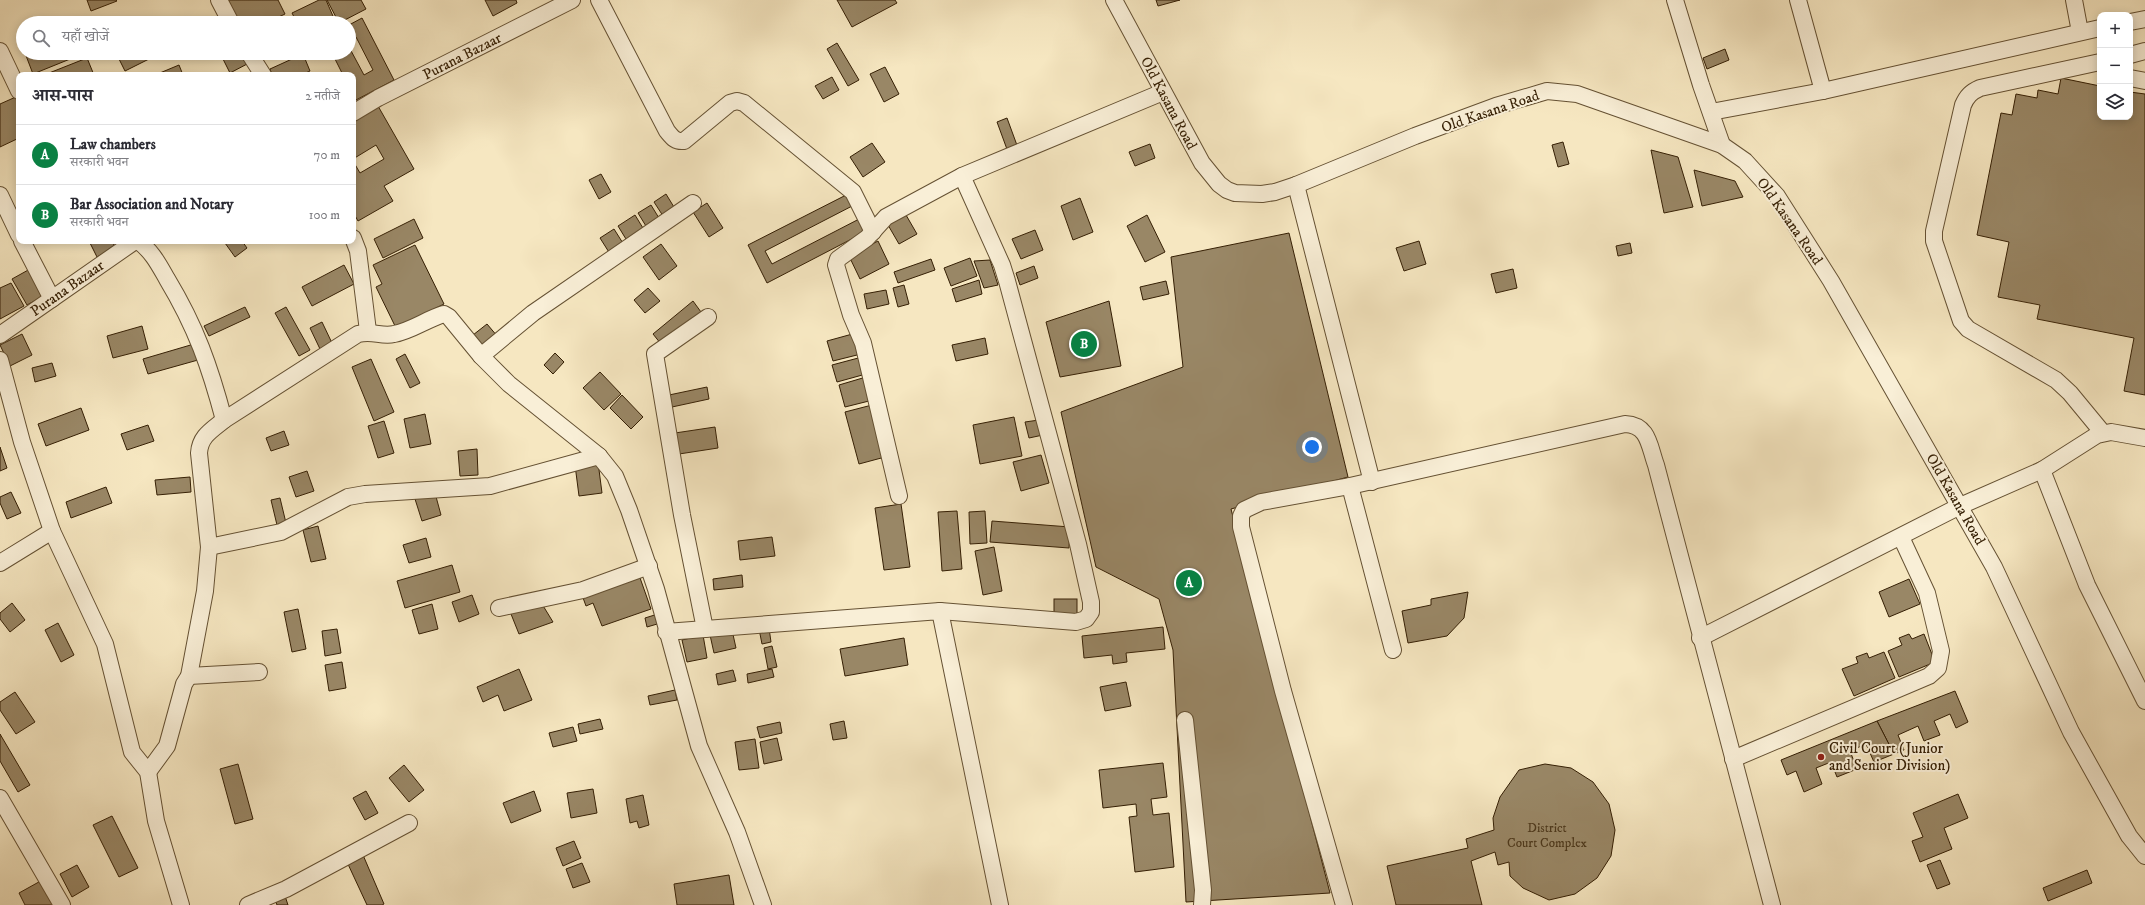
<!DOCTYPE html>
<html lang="hi">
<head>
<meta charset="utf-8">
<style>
	body { margin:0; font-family:"IM FELL DW Pica","Noto Serif Devanagari",serif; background:#f2f2f3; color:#2b2b33 }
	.controls { position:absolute; right:12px; top:12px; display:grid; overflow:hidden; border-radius:8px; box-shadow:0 2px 10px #0003 }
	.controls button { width:36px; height:36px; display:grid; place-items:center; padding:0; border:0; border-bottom:1px solid #e1e1e2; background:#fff; color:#2b2b33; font:20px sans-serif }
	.you { position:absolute; left:1312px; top:447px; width:14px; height:14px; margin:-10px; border:3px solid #fff; border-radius:50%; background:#1a73e8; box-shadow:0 0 0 6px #1a73e833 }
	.badge { display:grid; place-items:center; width:26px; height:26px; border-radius:50%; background:#0b8043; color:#fff; font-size:13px; font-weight:700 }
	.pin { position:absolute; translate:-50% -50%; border:2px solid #fff; box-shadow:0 1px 4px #0006 }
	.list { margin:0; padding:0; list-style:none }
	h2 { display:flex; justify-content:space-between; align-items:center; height:52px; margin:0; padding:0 16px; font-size:17px }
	h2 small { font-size:13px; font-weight:400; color:#7c7c81 }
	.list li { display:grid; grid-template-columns:26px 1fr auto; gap:12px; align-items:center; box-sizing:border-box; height:60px; padding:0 16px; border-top:1px solid #e1e1e2 }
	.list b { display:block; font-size:15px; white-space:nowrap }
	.list p { margin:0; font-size:13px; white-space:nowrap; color:#7c7c81 }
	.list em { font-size:13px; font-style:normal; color:#7c7c81 }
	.icon { flex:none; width:22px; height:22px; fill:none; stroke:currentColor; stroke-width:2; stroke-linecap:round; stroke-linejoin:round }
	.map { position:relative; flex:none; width:2145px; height:905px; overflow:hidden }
	.search { position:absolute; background:#fff; box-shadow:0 2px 10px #0003; left:16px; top:16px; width:340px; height:44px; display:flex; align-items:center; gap:10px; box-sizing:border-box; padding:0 14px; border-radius:22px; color:#7c7c81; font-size:15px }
	.panel { position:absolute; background:#fff; box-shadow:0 2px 10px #0003; left:16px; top:72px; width:340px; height:172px; border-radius:8px }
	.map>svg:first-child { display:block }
	.building { fill:#998766; stroke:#351f04 }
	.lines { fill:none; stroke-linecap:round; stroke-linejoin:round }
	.minor-casing { stroke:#655133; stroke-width:18 }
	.minor { stroke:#f9efd7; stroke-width:16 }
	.poi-dot { fill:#8f2418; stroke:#f9efd7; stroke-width:1.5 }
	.labels { text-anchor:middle; stroke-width:4; stroke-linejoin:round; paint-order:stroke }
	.number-label { font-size:13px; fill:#4e391c }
	.street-label { font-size:15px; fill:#351f04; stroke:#f9efd7 }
	.poi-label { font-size:15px; fill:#351f04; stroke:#f9efd7; text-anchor:start }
</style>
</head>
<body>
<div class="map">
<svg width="2145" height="905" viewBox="0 0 2145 905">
	<rect width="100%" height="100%" fill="#f6e7c1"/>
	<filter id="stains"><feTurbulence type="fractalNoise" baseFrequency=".005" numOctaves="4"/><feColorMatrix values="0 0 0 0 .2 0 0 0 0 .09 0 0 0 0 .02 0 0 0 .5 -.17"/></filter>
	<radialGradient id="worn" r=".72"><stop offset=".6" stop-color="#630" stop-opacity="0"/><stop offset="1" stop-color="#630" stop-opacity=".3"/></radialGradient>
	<g class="building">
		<polygon points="87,0 116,0 117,1 91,11"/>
		<polygon points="228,0 278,0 285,14 266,23 239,23"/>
		<polygon points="319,0 326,0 336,23 297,23 292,13"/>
		<polygon points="327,0 361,0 366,9 339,23"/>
		<polygon points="485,0 516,0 517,3 493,16"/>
		<polygon points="837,0 895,0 897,3 852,27"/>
		<polygon points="1156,0 1180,0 1158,6"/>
		<polygon points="98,17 100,23 83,23"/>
		<polygon points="362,18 394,80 356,100 353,94 353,75 343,75 332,53 349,53 349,47 364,75 373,70 356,37 349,40 349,25"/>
		<polygon points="837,43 859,80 848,86 827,49"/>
		<polygon points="1725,49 1729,60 1707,69 1703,58"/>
		<polygon points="25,53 85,53 33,74"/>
		<polygon points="116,53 161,53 125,71"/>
		<polygon points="220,53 244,53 249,63 230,73"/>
		<polygon points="303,54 310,71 301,75 272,75 270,69"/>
		<polygon points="87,58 94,75 44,75"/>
		<polygon points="179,65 183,75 155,75"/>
		<polygon points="885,67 899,94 884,102 870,74"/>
		<polygon points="832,77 839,90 823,99 815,86"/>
		<polygon points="2061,78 2100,86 2100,117 2130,117 2130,92 2145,94 2145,395 2124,391 2134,338 2037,319 2040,305 1998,297 2009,242 1977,235 2001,113 2012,115 2016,94 2037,98 2038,90 2058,94"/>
		<polygon points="18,96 19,138 0,147 0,104"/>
		<polygon points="378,106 414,169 384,186 393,201 358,221 353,212 353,161 360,173 384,159 376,145 353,159 353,121"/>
		<polygon points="1007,118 1018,148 1008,152 997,122"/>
		<polygon points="1563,142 1569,164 1558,167 1552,145"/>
		<polygon points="872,143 885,162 863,177 850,157"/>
		<polygon points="1150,144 1155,158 1135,166 1129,152"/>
		<polygon points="1651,150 1678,157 1693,207 1664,213"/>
		<polygon points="1694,170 1735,181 1743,197 1702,206"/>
		<polygon points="601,174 611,192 599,199 589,180"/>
		<polygon points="850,193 856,204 765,251 772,264 863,217 869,230 767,283 748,245"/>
		<polygon points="666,194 677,212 665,219 654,202"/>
		<polygon points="1080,198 1093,232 1073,240 1061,206"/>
		<polygon points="707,203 723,228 709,237 693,212"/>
		<polygon points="651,205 662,223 649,231 638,213"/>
		<polygon points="635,215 646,233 629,244 618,226"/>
		<polygon points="906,215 917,234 899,244 888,225"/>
		<polygon points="1147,215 1165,252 1145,262 1127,226"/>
		<polygon points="414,219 423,238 383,258 374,239"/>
		<polygon points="614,229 626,248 612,257 600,238"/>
		<polygon points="1035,230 1043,250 1021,259 1012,239"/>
		<polygon points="1289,233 1348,477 1231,509 1330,893 1186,902 1173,650 1159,599 1096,567 1061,412 1183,367 1171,257"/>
		<polygon points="89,241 112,241 115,247 97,257"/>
		<polygon points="228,241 242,241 247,248 235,257 225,243"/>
		<polygon points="878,241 889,264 860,279 849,256"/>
		<polygon points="1419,241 1426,264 1404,271 1396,248"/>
		<polygon points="1630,243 1632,253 1618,256 1616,246"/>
		<polygon points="661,244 677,266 659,280 643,257"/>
		<polygon points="415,245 444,304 396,328 376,287 382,284 373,265"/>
		<polygon points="970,258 977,276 951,286 944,268"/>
		<polygon points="931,259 935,270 898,283 894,272"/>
		<polygon points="990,260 998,285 984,288 974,261"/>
		<polygon points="344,265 354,284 312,306 302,287"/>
		<polygon points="1034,266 1038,278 1020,285 1016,273"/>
		<polygon points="30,269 45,295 27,305 12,279"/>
		<polygon points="1513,269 1517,288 1496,293 1491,274"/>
		<polygon points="979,280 982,294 956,302 952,289"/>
		<polygon points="1166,281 1169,294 1143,300 1140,287"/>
		<polygon points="11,283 24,306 0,319 0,288"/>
		<polygon points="904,285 909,304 898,307 893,288"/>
		<polygon points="648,288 660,301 645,313 634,300"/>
		<polygon points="886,290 889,304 867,309 864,294"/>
		<polygon points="693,301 701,312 661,344 653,334"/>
		<polygon points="1109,301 1121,366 1060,377 1046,322"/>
		<polygon points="245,307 250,317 209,336 204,326"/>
		<polygon points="286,307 310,350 299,356 275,313"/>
		<polygon points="322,322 332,343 320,349 310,328"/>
		<polygon points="487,324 498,337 484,348 473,335"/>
		<polygon points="142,326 148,349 113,358 107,336"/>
		<polygon points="856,333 861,354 833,361 827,341"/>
		<polygon points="22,334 32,355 10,366 0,345"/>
		<polygon points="985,338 988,354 956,361 952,345"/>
		<polygon points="194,344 198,360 148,374 143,359"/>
		<polygon points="555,353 564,362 553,374 544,365"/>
		<polygon points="405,354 420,383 410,388 396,359"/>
		<polygon points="862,357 866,374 837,382 832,365"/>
		<polygon points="371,359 394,412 374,421 352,367"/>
		<polygon points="52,363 56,376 35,382 32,368"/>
		<polygon points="600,372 621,394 604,410 583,388"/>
		<polygon points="866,377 873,400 845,407 839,385"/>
		<polygon points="707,387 709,399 672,407 669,395"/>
		<polygon points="622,395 643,417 631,429 610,408"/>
		<polygon points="872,405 885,457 859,464 845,412"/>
		<polygon points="81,408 89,430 46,446 38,424"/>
		<polygon points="425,414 431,444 410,448 404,419"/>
		<polygon points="1014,417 1022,456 980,464 973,425"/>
		<polygon points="1039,420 1043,435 1029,438 1025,422"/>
		<polygon points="384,421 394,453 378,458 368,426"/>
		<polygon points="148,425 154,441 127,450 121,434"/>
		<polygon points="715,427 718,448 679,454 675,433"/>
		<polygon points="284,431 289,445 271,451 266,438"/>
		<polygon points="0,447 7,468 0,471"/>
		<polygon points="477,449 478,475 460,476 458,451"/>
		<polygon points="1041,455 1049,483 1021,491 1013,462"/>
		<polygon points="598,462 602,493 579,496 575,465"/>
		<polygon points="307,471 314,491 296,497 289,477"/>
		<polygon points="190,477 191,492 157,495 155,480"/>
		<polygon points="106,487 112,503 71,518 66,502"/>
		<polygon points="11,492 21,513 7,519 0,503 0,497"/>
		<polygon points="435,493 441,515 422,521 415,499"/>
		<polygon points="280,498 286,523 277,525 271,500"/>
		<polygon points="901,504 910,567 884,570 875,508"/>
		<polygon points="957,511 962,569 942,571 938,512"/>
		<polygon points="985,511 987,543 970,544 969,512"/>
		<polygon points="992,521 1070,527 1069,548 990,542"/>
		<polygon points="318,526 326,559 311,562 303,530"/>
		<polygon points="772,537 775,556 740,560 738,541"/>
		<polygon points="426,538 431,557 409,563 403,545"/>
		<polygon points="994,547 1002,591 983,595 975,551"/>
		<polygon points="452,565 460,592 405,608 397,581"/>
		<polygon points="639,575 651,609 602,626 593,603 586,606 582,595"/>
		<polygon points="742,575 743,587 714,590 713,579"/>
		<polygon points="1909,579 1920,604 1889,617 1879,592"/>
		<polygon points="1468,592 1464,618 1447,636 1408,643 1402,611 1431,605 1431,599"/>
		<polygon points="472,595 479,614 459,622 452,602"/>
		<rect x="1054" y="599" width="23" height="16"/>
		<polygon points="12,603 25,620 10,632 0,619 0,613"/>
		<polygon points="432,604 438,629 419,634 412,610"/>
		<polygon points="542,604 553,622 519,634 509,609"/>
		<polygon points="298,609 306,649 292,652 284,612"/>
		<polygon points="661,613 664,622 647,627 645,618"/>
		<polygon points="58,623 74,655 61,662 45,630"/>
		<polygon points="1163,627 1165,649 1126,653 1127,662 1113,664 1112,655 1084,658 1082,636"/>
		<polygon points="769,628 771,642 762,644 759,629"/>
		<polygon points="337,629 341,653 325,656 322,631"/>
		<polygon points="732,630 736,648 714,653 710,635"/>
		<polygon points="1909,634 1912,639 1924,634 1935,662 1899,677 1888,651 1902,645 1899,638"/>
		<polygon points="703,635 707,658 687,662 682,640"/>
		<polygon points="904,638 908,665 845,676 840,649"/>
		<polygon points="772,646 777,667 768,669 764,648"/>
		<polygon points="1884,652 1895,678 1854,696 1842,669 1858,663 1856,657 1867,653 1869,658"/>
		<polygon points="342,662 346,688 329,691 325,665"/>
		<polygon points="519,669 532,700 504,711 498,695 483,702 477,687"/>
		<polygon points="772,669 774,677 748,683 747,674"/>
		<polygon points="733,670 736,681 718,685 716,674"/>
		<polygon points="1126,682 1131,706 1105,711 1100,687"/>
		<polygon points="675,690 677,700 650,705 648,696"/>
		<polygon points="1955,691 1968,722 1956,728 1950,714 1934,721 1940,735 1924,741 1918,726 1898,735 1904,750 1894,754 1877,721"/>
		<polygon points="15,692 35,722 16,734 0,710 0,702"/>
		<polygon points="600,719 603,729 580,734 578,724"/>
		<polygon points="844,721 847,738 833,740 830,724"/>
		<polygon points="1877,721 1894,754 1874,762 1866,744 1850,751 1857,769 1837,777 1831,762 1816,768 1822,784 1804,792 1796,771 1787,775 1781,760"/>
		<polygon points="780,722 782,733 760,738 757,727"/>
		<polygon points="573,727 577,741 553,747 549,733"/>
		<polygon points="0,734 30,785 18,792 0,761"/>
		<polygon points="777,738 782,760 764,764 760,742"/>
		<polygon points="755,739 759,768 739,770 735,742"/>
		<polygon points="1163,763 1167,797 1151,799 1153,815 1169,813 1174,867 1135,872 1129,817 1137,816 1136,804 1103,808 1099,770"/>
		<polygon points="238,764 253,819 235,824 220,769"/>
		<polygon points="1545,764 1571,768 1593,782 1609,804 1615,830 1611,856 1597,878 1575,894 1549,900 1523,888 1510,876 1509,862 1498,865 1495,852 1471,861 1482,905 1396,905 1387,866 1468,848 1466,839 1494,830 1493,818 1500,797 1519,770"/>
		<polygon points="404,765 424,790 409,802 389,778"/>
		<polygon points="593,789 597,813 571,818 567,793"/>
		<polygon points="366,791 378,813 365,820 353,798"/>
		<polygon points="534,791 541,811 511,823 503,803"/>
		<polygon points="1958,794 1968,818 1944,828 1952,849 1920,862 1912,841 1923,837 1913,813"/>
		<polygon points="643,795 649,825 639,828 637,821 630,823 626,799"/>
		<polygon points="112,816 138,868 119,877 93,825"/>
		<polygon points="574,841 581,858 563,866 556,848"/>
		<polygon points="363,855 384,904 382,905 367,905 347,862"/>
		<polygon points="1940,860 1950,884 1937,889 1927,865"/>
		<polygon points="582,863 590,882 573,888 566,869"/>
		<polygon points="77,865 89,887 72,897 60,874"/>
		<polygon points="2087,870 2092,883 2048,901 2043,888"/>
		<polygon points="729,875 734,905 677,905 674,884"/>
		<polygon points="46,878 54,905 25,905 19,893"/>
		<polygon points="284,893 288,905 277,905 274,897"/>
	</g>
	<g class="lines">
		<g class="minor-casing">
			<g id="minor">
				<polyline points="219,0 231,23"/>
				<path d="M599,0L667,131C672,137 675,142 684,141L730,103L737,101L744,103L853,192L873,232"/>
				<polyline points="1114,0 1202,163 1219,184 1227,190 1235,193 1262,194 1275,192 1296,185 1415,136 1496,106 1547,91 1577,94 1722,145 1745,161 1777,196 1831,281 1994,567 2071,732 2129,836 2145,856"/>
				<polyline points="1675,0 1701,85 1722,145"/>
				<polyline points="1798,0 1823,91"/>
				<polyline points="2074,0 2080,32"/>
				<polyline points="2130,22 2145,19"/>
				<polyline points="0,51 19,91"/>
				<polyline points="249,53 263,75"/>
				<polyline points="2130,55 2145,51"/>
				<path d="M2100,62L1980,88C1971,92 1967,96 1963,105L1934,231V241L1961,321L1968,329L2056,380L2070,393L2103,433"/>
				<polyline points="2130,78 2145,81"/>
				<polyline points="1711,112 1823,91 2100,28"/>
				<polyline points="353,113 378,98 572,0"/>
				<polyline points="1296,185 1372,482"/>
				<polyline points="0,195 19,235"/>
				<polyline points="353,238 358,251 368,331"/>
				<polyline points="22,241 52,299"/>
				<path d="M138,241C152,251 159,265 167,279C196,327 210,367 224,420L358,334C373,330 381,337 394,334C411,331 427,319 444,314L449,317L481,356L509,384L599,456L615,476L629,510L656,589L699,746L737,832L763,905"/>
				<polyline points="0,335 135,241"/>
				<polyline points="481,356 533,313 693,203"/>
				<polyline points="0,360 22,442 52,531 105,644 132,752 148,772 156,821 181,905"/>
				<polyline points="2042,470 2087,585 2145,701"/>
				<polyline points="1350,486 1393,650"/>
				<polyline points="899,496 863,343 851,315 836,265 838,259 867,238 886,217 962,176 1163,92"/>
				<polyline points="209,547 281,532 348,497 365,494 490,486 599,456"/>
				<polyline points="0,563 52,531"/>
				<polyline points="499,608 583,590 649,566"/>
				<polyline points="940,611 1076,622 1086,619 1091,612 1091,602 1078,544 1007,281 1002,265 962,176"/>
				<polyline points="705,629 682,515 655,354 708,317"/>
				<polyline points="666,632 940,611 1000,905"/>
				<polyline points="1700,638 1960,506 2042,470 2097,435 2111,432 2145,438"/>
				<polyline points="189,676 259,672"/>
				<polyline points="1185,720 1203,890 1202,905"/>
				<polyline points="1733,759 1929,676 1938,668 1941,651 1927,593 1901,537"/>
				<path d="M148,772L167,746L184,684L189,676L205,591L209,547L199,453C200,436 212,430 224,420"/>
				<polyline points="0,798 62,905"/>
				<polyline points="248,905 286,889 409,823"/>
				<path d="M1344,905L1283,691L1241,527V516L1244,510L1261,502L1350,486L1625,424C1649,425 1649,446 1656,465L1772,905"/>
			</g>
		</g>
		<use href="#minor" class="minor"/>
	</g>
	<circle class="poi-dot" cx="1821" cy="757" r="4"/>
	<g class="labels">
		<g class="number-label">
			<text x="1547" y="832">District<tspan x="1547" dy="15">Court Complex</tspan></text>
		</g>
		<g class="street-label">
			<text transform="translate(462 56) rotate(-27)" y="5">Purana Bazaar</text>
			<text transform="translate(1169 103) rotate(62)" y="5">Old Kasana Road</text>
			<text transform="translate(1490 111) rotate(-19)" y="5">Old Kasana Road</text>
			<text transform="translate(1790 221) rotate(55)" y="5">Old Kasana Road</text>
			<text transform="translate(67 288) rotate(-35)" y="5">Purana Bazaar</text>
			<text transform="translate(1956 499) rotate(60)" y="5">Old Kasana Road</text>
		</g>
		<g class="poi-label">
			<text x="1829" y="753">Civil Court (Junior<tspan x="1829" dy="17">and Senior Division)</tspan></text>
		</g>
	</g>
	<rect width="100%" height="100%" filter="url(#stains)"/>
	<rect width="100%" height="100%" fill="url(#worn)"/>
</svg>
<div class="controls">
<button>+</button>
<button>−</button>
<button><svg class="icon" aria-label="layers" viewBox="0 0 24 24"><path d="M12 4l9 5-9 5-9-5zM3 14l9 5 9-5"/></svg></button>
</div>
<div class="you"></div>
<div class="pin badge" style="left:1189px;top:583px">A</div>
<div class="pin badge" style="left:1084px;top:344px">B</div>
<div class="search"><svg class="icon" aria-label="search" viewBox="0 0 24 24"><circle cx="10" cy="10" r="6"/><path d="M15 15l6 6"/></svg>यहाँ खोजें</div>
<section class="panel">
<h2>आस-पास<small>2 नतीजे</small></h2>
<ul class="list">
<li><span class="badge">A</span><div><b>Law chambers</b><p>सरकारी भवन</p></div><em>70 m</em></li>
<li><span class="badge">B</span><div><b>Bar Association and Notary</b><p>सरकारी भवन</p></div><em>100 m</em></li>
</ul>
</section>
</div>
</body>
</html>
